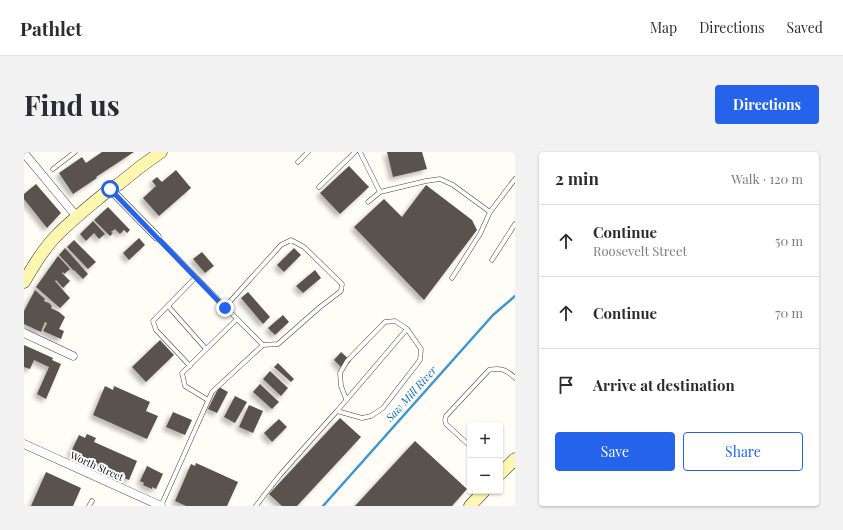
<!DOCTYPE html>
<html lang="en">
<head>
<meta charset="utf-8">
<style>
	body { margin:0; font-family:"Playfair Display",serif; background:#f2f2f3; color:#2b2b33 }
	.controls { position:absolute; right:12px; bottom:12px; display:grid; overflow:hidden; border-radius:4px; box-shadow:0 1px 3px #0004 }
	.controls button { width:36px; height:36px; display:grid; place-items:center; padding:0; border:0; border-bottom:1px solid #e1e1e2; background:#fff; color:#2b2b33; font:20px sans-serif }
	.stop { position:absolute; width:12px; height:12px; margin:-9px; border:3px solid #2563eb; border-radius:50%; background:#fff }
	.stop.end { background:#2563eb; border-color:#fff; box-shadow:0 1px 4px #0008 }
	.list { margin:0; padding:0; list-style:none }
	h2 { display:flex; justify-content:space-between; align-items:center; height:52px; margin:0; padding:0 16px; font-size:17px }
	h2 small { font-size:13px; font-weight:400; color:#7c7c81 }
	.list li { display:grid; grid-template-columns:26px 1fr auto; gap:12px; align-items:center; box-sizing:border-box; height:72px; padding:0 16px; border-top:1px solid #e1e1e2 }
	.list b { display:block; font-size:15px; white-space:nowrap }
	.list p { margin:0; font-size:13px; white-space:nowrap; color:#7c7c81 }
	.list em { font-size:13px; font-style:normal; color:#7c7c81 }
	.actions { display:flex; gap:8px; padding:12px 16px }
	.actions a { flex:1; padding:9px 0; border:1px solid #2563eb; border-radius:4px; text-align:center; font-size:14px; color:#2563eb }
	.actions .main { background:#2563eb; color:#fff }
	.icon { flex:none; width:22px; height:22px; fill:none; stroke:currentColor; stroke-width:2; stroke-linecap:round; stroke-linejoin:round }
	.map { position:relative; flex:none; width:491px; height:354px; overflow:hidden; border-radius:4px }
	header { display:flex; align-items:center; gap:24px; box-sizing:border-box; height:56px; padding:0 20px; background:#fff; border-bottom:1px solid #e1e1e2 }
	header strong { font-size:19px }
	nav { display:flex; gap:22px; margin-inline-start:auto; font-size:14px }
	.intro { display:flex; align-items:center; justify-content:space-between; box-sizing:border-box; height:96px; padding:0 24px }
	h1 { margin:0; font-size:28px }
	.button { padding:10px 18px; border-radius:4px; background:#2563eb; color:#fff; font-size:14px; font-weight:700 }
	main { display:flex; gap:24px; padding:0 24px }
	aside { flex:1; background:#fff; border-radius:4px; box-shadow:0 1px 3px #0004 }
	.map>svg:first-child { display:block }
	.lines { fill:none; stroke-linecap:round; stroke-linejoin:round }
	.stream { stroke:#3f96cf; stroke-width:2.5 }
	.building { fill:#5a524d; filter:url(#shadow) }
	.lane-casing { stroke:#444; stroke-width:5 }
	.street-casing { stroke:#444; stroke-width:9 }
	.secondary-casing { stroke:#333; stroke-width:13 }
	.lane { stroke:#fff; stroke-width:4 }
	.street { stroke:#fff; stroke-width:8 }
	.secondary { stroke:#fff6b0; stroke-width:12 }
	.route { stroke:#2563eb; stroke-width:5 }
	.labels { text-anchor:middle; stroke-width:4; stroke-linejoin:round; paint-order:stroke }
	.street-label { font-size:10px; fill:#111; stroke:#fff }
	.water-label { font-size:11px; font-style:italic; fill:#1768a6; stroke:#fff }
</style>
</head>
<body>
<header>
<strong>Pathlet</strong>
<nav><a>Map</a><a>Directions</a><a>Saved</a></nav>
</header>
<div class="intro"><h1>Find us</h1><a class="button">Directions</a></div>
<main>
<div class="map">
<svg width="491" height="354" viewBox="0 0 491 354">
	<defs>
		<filter id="shadow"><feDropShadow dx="-3.5" dy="3.5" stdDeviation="2" flood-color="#0004"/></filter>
	</defs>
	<rect width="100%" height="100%" fill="#fffdf5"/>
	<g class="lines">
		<polyline class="stream" points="299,354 469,163 491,144"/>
	</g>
	<g class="building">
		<polygon points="78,0 110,0 72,25 73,26 49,42 35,21 58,5 62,11"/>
		<polygon points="363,0 398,0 403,17 369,25"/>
		<polygon points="325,14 345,35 316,62 296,41"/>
		<polygon points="152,18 167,36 135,64 119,46 132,34 128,29 133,25 138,30"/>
		<polygon points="12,32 37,61 23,76 0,47 0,42"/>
		<polygon points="402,33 448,68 453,78 400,148 330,75 360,47 378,65"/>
		<polygon points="84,55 106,78 103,81 100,78 96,82 91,77 87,80 89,81 86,84 70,68"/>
		<polygon points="69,69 81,82 75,87 70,81 62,89 56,82"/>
		<polygon points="115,86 121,93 105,108 99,101"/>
		<polygon points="50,88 72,110 64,117 43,95"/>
		<polygon points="41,96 64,122 59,127 50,118 50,119 35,103"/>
		<polygon points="270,96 277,103 260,120 253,113"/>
		<polygon points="178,100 190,114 181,121 169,107"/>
		<polygon points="34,104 46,117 40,122 39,120 38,121 46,129 39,136 32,128 31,129 46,146 36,156 12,135"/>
		<polygon points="291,118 297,126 279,141 272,134"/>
		<polygon points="11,138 21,147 20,149 25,151 28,154 27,156 35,160 41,165 35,177 40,179 37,187 19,179 23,171 21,170 17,180 0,172 0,159"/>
		<polygon points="224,140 246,165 239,172 217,146"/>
		<polygon points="259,163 265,170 251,183 244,176"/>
		<polygon points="136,188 150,203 122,230 108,215"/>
		<polygon points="0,193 29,206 28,208 37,212 22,247 13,242 25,215 10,208 6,217 0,215"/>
		<polygon points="317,200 327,209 319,217 310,208"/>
		<polygon points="254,211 270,227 267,230 250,215"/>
		<polygon points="246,219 264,236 257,244 239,227"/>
		<polygon points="236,232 255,250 248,257 229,240"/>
		<polygon points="81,234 89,238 90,234 126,250 122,259 134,264 123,287 69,263"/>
		<polygon points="195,235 204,240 193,261 184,257"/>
		<polygon points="211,244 223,250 211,271 200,265"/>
		<polygon points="225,253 239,259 229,281 215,275"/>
		<polygon points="149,260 168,268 161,283 142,275"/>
		<polygon points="316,266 337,285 273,354 258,354 245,342"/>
		<polygon points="255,267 263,275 248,290 240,281"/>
		<polygon points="63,282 72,286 70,290 113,309 105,328 46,302 55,283 61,286"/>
		<polygon points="391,289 443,337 428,354 331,354"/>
		<polygon points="172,311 214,330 203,354 162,354 151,349 167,312 171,314"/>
		<polygon points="123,314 139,322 132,337 128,335 128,337 119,333 120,331 116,329"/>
		<polygon points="22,320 57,336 49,354 7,354"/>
	</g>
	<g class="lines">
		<g class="lane-casing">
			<g id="lane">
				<polyline points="336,0 356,40"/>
				<polyline points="274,10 284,0"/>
				<polyline points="29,17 51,0"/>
				<polyline points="295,35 331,0"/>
				<polyline points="344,50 356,40 402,29 416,27 429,33 466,60"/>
				<polyline points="133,85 213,167 239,193"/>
				<polyline points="468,108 491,72"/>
				<polyline points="428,126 456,82 466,60 491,27"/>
				<polyline points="144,154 182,197"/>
				<polyline points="166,214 132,178 129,169 172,125"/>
				<polyline points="184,248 161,234 158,221 213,167"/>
				<polyline points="313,259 338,266 347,264 359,256 396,208 397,197 383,177 371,169 361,170 323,209 316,221 317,234 322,247"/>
				<path d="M446,294L422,272L421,268L422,264L465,218C476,215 483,218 491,226"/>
				<polyline points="65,354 68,349"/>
				<polyline points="137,354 188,240 239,193 254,192 296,155 317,139 318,132 280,95 267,88 257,93 201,155"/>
				<polyline points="232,354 241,342 256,323 287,288 313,259 383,177"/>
			</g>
		</g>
		<g class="street-casing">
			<g id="street">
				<polyline points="0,1 53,65"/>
				<polyline points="86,37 133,85"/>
				<polyline points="0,181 49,204"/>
				<polyline points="0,292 137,354"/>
			</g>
		</g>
		<g class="secondary-casing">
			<g id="secondary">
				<path d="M0,130C10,113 20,96 34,82C50,66 68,52 86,37L95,32L116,15L137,0"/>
				<polyline points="476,322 491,307"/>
				<polyline points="446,354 460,339"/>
			</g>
		</g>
		<use href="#lane" class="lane"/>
		<use href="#street" class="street"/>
		<use href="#secondary" class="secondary"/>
	</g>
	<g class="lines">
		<polyline class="route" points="86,37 201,156"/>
	</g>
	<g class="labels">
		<g class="street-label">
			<text transform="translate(73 314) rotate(24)" y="4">Worth Street</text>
		</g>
		<g class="water-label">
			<text transform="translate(387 242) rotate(-48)" y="4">Saw Mill River</text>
		</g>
	</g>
</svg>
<div class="controls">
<button>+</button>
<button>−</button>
</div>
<div class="stop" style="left:86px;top:37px"></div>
<div class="stop end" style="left:201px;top:156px"></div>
</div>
<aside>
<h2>2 min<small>Walk · 120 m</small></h2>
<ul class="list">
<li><svg class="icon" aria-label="ahead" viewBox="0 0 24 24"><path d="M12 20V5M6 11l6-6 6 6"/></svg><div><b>Continue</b><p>Roosevelt Street</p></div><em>50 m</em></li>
<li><svg class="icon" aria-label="ahead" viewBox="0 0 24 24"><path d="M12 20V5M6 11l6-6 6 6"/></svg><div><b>Continue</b></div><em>70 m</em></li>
<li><svg class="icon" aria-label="arrive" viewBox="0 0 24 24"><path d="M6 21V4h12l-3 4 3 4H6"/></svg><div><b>Arrive at destination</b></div></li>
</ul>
<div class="actions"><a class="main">Save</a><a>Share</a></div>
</aside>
</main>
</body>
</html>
